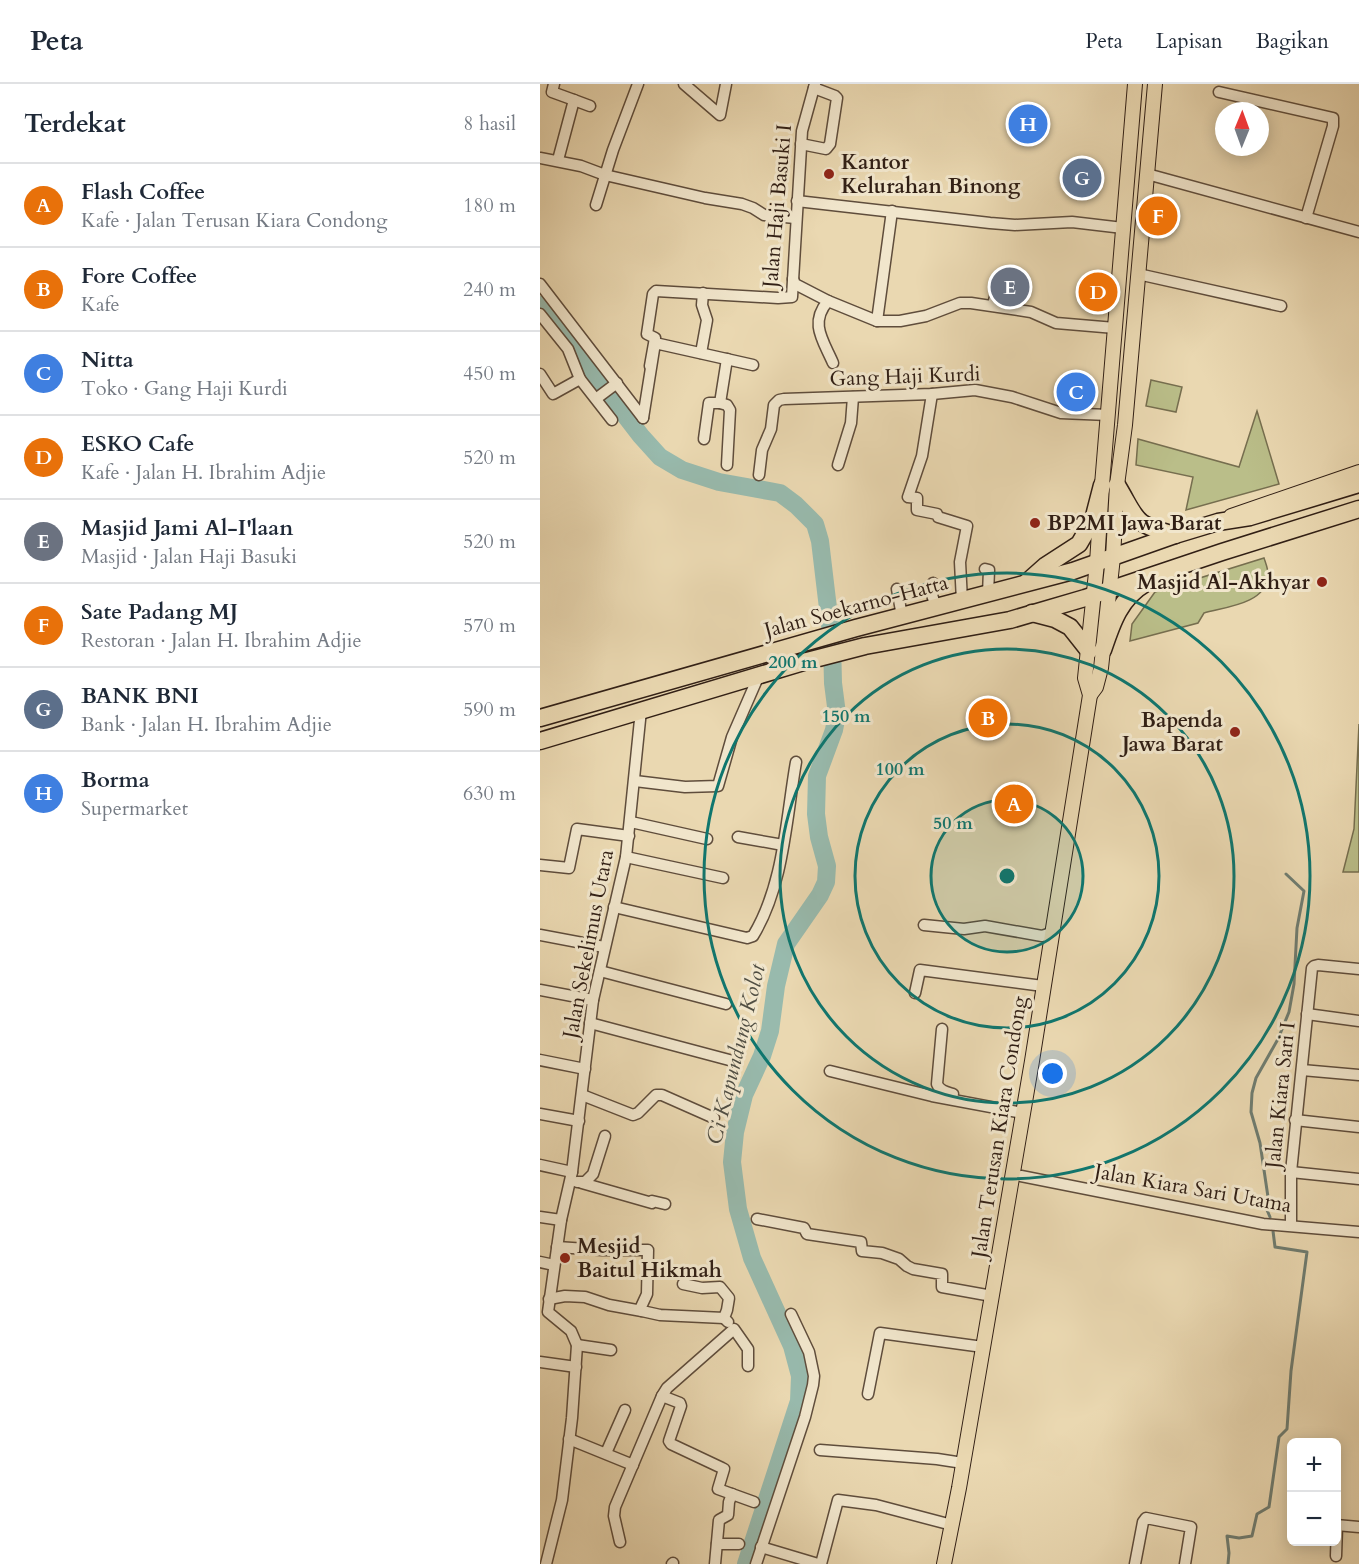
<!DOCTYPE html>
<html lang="id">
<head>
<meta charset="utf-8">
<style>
	body { margin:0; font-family:Cardo,serif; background:#f6f6f7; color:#1f2937 }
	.controls { position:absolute; right:18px; bottom:18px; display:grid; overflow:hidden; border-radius:9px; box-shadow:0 3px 15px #0003 }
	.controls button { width:54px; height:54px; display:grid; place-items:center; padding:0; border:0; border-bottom:2px solid #e0e1e3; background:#fff; color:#1f2937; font:30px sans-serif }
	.compass { position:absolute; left:675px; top:18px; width:54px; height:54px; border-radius:50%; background:#fff; box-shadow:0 3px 15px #0003; rotate:1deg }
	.you { position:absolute; left:513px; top:990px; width:21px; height:21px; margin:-15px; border:4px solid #fff; border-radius:50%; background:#1a73e8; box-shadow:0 0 0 9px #1a73e833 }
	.badge { display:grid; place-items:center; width:39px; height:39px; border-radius:50%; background:#8f2418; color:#fff; font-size:20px; font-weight:700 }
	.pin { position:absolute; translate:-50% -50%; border:3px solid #fff; box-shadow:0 2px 6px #0006 }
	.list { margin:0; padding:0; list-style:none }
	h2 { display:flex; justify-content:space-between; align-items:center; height:78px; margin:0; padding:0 24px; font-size:26px }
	h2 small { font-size:20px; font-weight:400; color:#747a83 }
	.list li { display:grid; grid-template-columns:39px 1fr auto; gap:18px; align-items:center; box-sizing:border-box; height:84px; padding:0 24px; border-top:2px solid #e0e1e3 }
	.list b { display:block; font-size:22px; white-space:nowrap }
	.list p { margin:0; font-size:20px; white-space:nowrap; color:#747a83 }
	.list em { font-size:20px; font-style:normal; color:#747a83 }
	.map { position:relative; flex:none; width:819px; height:1480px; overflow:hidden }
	header { display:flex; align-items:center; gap:36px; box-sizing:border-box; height:84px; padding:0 30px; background:#fff; border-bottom:2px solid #e0e1e3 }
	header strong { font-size:28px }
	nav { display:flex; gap:33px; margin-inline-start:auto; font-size:21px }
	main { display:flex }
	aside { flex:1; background:#fff }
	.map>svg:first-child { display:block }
	.green { fill:#babe89; stroke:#766e4f; stroke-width:1.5 }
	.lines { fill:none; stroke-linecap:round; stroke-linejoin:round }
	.stream { stroke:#6f7c70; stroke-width:3 }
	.river { stroke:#98baad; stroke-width:18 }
	.minor-casing { stroke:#5f4d3c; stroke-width:13 }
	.major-casing { stroke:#311f15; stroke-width:16 }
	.highway-casing { stroke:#311f15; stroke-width:19 }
	.minor { stroke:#f1e6cc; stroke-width:10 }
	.major { stroke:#ead8b1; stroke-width:14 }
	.highway { stroke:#ead8b1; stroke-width:16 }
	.ring { fill:none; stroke:#0f766e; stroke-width:3 }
	.poi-dot { fill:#8f2418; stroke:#f1e6cc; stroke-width:2 }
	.labels { text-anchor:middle; stroke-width:6; stroke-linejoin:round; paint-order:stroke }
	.poi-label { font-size:21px; font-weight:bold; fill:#311f15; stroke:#f1e6cc; text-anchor:start }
	.street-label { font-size:21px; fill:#311f15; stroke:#f1e6cc }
	.water-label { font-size:22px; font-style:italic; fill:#504e43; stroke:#f1e6cc }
	.centre { fill:#0f766e; stroke:#f1e6cc; stroke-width:3 }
	.ring-label { font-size:18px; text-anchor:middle; font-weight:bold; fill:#0f766e; stroke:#f1e6cc; stroke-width:6; stroke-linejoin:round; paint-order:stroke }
</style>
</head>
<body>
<header>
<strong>Peta</strong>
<nav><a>Peta</a><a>Lapisan</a><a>Bagikan</a></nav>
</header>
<main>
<aside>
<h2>Terdekat<small>8 hasil</small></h2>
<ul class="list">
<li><span class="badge" style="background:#e8710a">A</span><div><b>Flash Coffee</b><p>Kafe · Jalan Terusan Kiara Condong</p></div><em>180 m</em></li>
<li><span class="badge" style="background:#e8710a">B</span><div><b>Fore Coffee</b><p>Kafe</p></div><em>240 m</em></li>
<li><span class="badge" style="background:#3f7fe0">C</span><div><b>Nitta</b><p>Toko · Gang Haji Kurdi</p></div><em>450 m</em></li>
<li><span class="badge" style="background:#e8710a">D</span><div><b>ESKO Cafe</b><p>Kafe · Jalan H. Ibrahim Adjie</p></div><em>520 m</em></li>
<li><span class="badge" style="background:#6b7280">E</span><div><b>Masjid Jami Al-I'laan</b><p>Masjid · Jalan Haji Basuki</p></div><em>520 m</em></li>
<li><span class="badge" style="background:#e8710a">F</span><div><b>Sate Padang MJ</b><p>Restoran · Jalan H. Ibrahim Adjie</p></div><em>570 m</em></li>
<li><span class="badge" style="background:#5c6f8a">G</span><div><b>BANK BNI</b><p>Bank · Jalan H. Ibrahim Adjie</p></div><em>590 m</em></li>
<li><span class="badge" style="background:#3f7fe0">H</span><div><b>Borma</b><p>Supermarket</p></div><em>630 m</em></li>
</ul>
</aside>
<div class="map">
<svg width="819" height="1480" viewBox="0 0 819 1480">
	<rect width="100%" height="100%" fill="#ead8b1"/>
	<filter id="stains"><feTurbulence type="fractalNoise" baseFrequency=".00333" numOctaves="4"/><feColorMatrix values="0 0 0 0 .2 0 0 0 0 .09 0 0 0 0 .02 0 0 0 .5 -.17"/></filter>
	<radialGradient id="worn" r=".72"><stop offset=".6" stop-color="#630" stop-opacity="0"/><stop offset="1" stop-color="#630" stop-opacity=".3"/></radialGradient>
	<g class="green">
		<polygon points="611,296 642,303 636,328 606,322"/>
		<polygon points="717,327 739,400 646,426 653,393 596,381 598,355 699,383"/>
		<path d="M724,474C726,480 729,487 728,493C725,520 685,523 664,529L658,539L590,557L592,540L615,508Z"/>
		<polygon points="819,640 819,788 803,788 814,745"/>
	</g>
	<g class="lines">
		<g class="stream">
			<polyline points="730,1133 727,1126 728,1113 720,1059 711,1028 712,1009 716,994 738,955 749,928 754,900 757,844 764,807 746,790"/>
			<polyline points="688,1480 689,1469 687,1452 699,1454 712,1452 717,1430 729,1423 739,1353 747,1345 751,1287 767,1168 735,1163 733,1147"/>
		</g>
		<polyline class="river" points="0,221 101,352 120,373 142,386 179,398 240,409 256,421 275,440 280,457 292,558 293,599 297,630 294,646 277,692 276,730 279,753 287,782 286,798 280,811 246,860 236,902 230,947 222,972 204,1011 195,1048 192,1078 198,1125 212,1174 252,1262 260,1292 259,1317 206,1480"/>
		<g class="minor-casing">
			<g id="minor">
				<polyline points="14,0 12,8 34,16 18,76"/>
				<polyline points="144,0 180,31 186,0"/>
				<polyline points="679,8 793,34 793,42 766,134"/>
				<polyline points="34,16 50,22"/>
				<polyline points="261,60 286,65 290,60 297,14 295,12 274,4"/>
				<polyline points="0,74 41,82 65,91 165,114 202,120 213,124 224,131 255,134"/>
				<polyline points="607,90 819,148"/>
				<polyline points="257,117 450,139 475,141 532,138 583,144"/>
				<polyline points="56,121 73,66 98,0"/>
				<polyline points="598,190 741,222"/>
				<polyline points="253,195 255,200 288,217 337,237 360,237 386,232 420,219 431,219 491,228 516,239 575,244"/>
				<polyline points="0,200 103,334"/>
				<path d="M288,217C269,239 283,256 293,279"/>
				<polyline points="453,221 459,197"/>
				<polyline points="0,230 28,265 40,295 72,336"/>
				<polyline points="337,237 352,127"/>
				<polyline points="161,269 167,236 162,221 163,209"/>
				<polyline points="110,282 115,254 107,250 113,210 116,207 238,214 252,213 262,47 275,0"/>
				<polyline points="0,290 13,310 40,295"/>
				<polyline points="392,310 382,372 368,413 377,414 377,426 397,430 398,433 427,442 420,478 422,517"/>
				<polyline points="57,314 77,299"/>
				<polyline points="180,319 187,321 190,326 187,381"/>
				<polyline points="103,334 115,259 213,281"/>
				<polyline points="164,355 169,319 180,319 187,275"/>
				<polyline points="298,381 311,339 313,313"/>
				<polyline points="219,391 222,366 231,345 234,321 239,316 244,315 392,310 435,306 472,313 521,329 568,331"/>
				<polyline points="445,485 449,486 448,510"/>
				<polyline points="393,499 392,511 396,523"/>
				<polyline points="357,505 362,532"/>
				<polyline points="95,697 145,703 178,702 192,653 219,591"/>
				<polyline points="91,738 167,755"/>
				<polyline points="198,753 243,761"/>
				<polyline points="86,773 183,794"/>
				<polyline points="0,781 29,784 37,745 89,752"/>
				<path d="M74,823L207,854L213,852C244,801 246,735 256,678"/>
				<polyline points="384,841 424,845 445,842 502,852 511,849"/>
				<polyline points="0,851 64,863"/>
				<polyline points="60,887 186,920"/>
				<polyline points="0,906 53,916"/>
				<polyline points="375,909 380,886 503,902"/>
				<polyline points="767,930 819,937"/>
				<polyline points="50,939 193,977"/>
				<path d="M402,945L397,1000C400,1007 406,1008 413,1010"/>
				<polyline points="0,976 45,985"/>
				<polyline points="762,986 819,991"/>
				<polyline points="290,987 392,1012 483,1029"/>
				<polyline points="42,1011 93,1031 98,1029 116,1011 122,1011 174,1034"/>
				<polyline points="0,1030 39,1037"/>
				<polyline points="755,1036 819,1043"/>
				<polyline points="0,1081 32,1088"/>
				<polyline points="751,1088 819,1095"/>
				<polyline points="481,1092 723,1140 819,1148"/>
				<polyline points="37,1098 45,1098 53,1090 65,1052"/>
				<polyline points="42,1099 112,1119 112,1117 125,1120"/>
				<polyline points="0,1133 21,1136"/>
				<polyline points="217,1135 264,1144 267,1150 321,1158 322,1167 342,1169 359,1175 367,1182 373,1185 402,1190 402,1203 452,1212"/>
				<polyline points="751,1141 751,1088 772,884 774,882 778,881 819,885"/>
				<polyline points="17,1163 62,1166 108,1166 107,1210 101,1223 102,1227 120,1231 184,1234"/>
				<polyline points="0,1178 14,1181"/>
				<polyline points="143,1200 162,1204 180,1203 189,1214 187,1226 184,1234 188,1238"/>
				<polyline points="9,1215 25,1212 45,1213 69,1221 102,1227"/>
				<polyline points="37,1261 71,1266"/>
				<polyline points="0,1278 36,1283"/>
				<polyline points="328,1310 340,1249 443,1263"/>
				<polyline points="122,1312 140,1319 141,1322 129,1357 131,1360 182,1384 184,1385 178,1405 214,1418"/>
				<polyline points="29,1355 93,1381"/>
				<polyline points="280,1366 397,1375 423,1379"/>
				<polyline points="66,1369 85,1326"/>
				<polyline points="796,1441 819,1443"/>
				<polyline points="80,1458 74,1432 75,1423 122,1312 127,1304 194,1245 208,1265 208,1282"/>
				<polyline points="177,1460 199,1460"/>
				<polyline points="221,1463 278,1480"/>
				<polyline points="796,1472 797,1441"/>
				<polyline points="6,1480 22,1416 32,1334 37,1261 31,1247 8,1228 21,1136 32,1088 53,916 86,773 101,626"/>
				<polyline points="132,1480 133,1479"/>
				<polyline points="175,1480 179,1436 188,1431 189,1418 192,1410"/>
				<polyline points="216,1480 265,1333 273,1301 274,1292 269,1268 251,1230"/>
				<polyline points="281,1480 298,1416 336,1421 412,1441"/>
				<polyline points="595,1480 603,1438 606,1434 651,1443 645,1480"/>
			</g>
		</g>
		<g class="major-casing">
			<g id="major">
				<polyline points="691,432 819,388"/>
				<polyline points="550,611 556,603 561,584 573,473 577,401 585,341 615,0"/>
				<polyline points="404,1480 419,1404 492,977 550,611 545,594 557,479 562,401 595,0"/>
			</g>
		</g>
		<g class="highway-casing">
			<g id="highway">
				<path d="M577,401C598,436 592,440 635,451"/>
				<polyline points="487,498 505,482 539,460 553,436 562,401"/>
				<polyline points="492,529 515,535 530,543 549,567"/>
				<path d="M563,566C572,539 580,514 606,499"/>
				<polyline points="0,634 316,544 533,487 635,451 678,438 710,433 819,400"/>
				<polyline points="0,657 267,577 325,562 470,536 545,514 682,468 819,425"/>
			</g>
		</g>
		<use href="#minor" class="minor"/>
		<use href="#major" class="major"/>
		<use href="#highway" class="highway"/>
	</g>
	<circle cx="467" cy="792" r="76" fill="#0f766e" fill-opacity=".12"/>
	<g class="ring">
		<circle cx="467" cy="792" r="76"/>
		<circle cx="467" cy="792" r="152"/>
		<circle cx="467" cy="792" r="227"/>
		<circle cx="467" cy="792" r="303"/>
	</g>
	<g class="poi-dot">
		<circle cx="289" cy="90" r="6"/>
		<circle cx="495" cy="439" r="6"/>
		<circle cx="782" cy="498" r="6"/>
		<circle cx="695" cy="648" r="6"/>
		<circle cx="25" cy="1174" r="6"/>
	</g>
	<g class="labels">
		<g class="poi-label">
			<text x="301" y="85">Kantor<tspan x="301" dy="24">Kelurahan Binong</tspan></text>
			<text x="507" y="446">BP2MI Jawa Barat</text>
			<text x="770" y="505" text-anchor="end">Masjid Al-Akhyar</text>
			<text x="683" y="643" text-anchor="end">Bapenda<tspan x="683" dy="24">Jawa Barat</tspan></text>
			<text x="37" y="1169">Mesjid<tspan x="37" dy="24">Baitul Hikmah</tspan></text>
		</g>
		<g class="street-label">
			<text transform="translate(237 122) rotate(-85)" y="7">Jalan Haji Basuki I</text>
			<text transform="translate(365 292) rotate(-2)" y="7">Gang Haji Kurdi</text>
			<text transform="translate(316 522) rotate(-15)" y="7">Jalan Soekarno-Hatta</text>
			<text transform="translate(48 860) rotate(-79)" y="7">Jalan Sekelimus Utara</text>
			<text transform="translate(740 1011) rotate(-84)" y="7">Jalan Kiara Sari I</text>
			<text transform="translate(459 1043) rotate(-81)" y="7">Jalan Terusan Kiara Condong</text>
			<text transform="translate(653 1104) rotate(10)" y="7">Jalan Kiara Sari Utama</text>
		</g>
		<g class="water-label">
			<text transform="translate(195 970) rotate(-76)" y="8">Ci Kapundung Kolot</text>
		</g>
	</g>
	<circle cx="467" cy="792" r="9" class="centre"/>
	<g class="ring-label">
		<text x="253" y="584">200 m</text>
		<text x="306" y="638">150 m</text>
		<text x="360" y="691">100 m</text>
		<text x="413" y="745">50 m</text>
	</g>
	<rect width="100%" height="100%" filter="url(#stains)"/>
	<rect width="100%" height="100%" fill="url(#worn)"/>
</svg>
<div class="controls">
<button>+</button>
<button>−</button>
</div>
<svg class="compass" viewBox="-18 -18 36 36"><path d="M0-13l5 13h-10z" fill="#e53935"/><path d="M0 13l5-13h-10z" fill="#747a83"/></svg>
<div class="you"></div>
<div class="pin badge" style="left:474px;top:720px;background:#e8710a">A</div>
<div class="pin badge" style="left:448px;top:634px;background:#e8710a">B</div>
<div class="pin badge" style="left:536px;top:308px;background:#3f7fe0">C</div>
<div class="pin badge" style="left:558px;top:208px;background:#e8710a">D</div>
<div class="pin badge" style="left:470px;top:203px;background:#6b7280">E</div>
<div class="pin badge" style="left:618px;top:132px;background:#e8710a">F</div>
<div class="pin badge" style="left:542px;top:94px;background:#5c6f8a">G</div>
<div class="pin badge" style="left:488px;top:40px;background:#3f7fe0">H</div>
</div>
</main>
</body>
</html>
